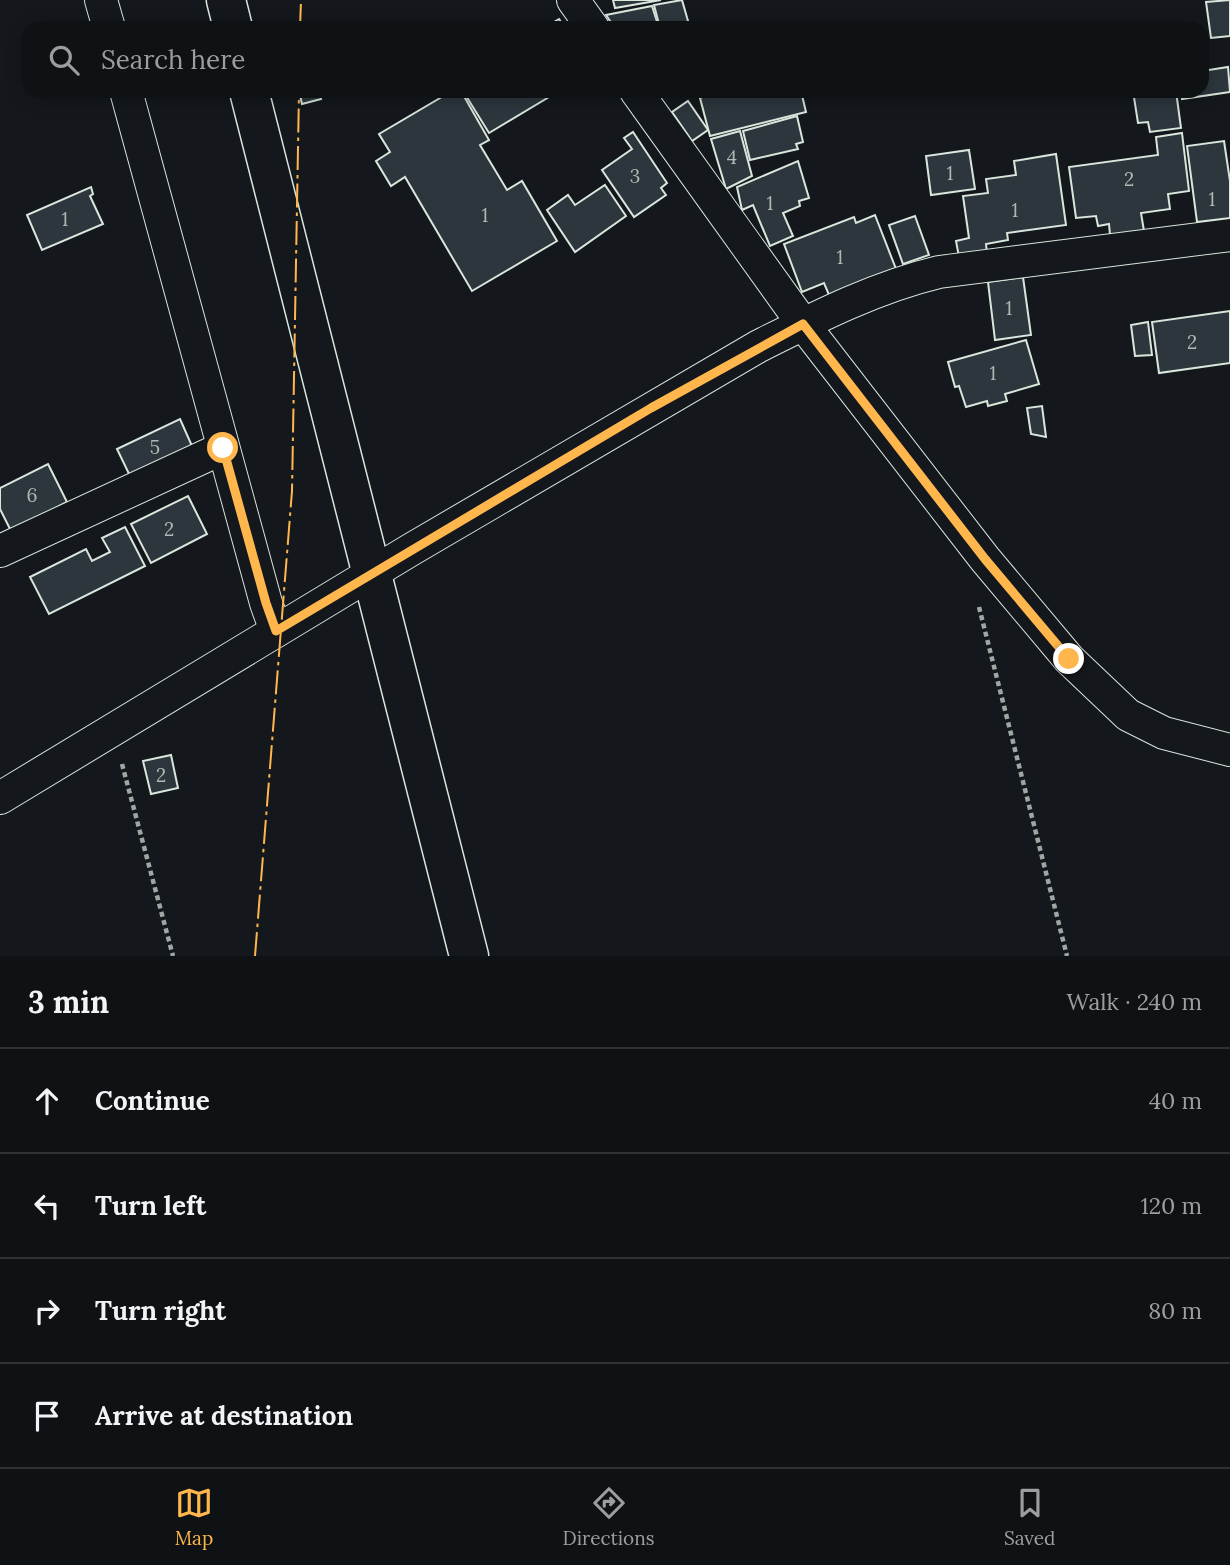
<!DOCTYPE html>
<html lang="en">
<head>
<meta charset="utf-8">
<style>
	body { margin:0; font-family:Lora,serif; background:#1d2022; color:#f1f3f6 }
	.stop { position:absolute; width:21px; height:21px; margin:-16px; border:5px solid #ffb74d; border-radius:50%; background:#fff }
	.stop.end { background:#ffb74d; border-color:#fff; box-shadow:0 2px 7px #0008 }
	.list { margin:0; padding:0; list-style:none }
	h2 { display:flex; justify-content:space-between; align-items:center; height:91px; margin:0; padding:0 28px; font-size:30px }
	h2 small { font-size:23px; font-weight:400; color:#9b9ea0 }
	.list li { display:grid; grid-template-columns:46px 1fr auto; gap:21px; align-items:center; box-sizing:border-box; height:105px; padding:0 28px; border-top:2px solid #2f3234 }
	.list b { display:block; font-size:26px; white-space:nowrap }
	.list em { font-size:23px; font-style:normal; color:#9b9ea0 }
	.icon { flex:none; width:38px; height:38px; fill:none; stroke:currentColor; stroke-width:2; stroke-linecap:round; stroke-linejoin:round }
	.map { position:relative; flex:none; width:1230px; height:956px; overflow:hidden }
	.search { position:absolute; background:#0f1215; box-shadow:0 4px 18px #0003; left:21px; right:21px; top:21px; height:77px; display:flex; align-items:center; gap:18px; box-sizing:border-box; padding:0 24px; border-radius:21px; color:#9b9ea0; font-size:26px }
	.sheet { height:511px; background:#0f1215 }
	nav { display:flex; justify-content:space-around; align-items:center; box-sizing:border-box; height:98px; border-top:2px solid #2f3234; background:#0f1215; font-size:19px; color:#9b9ea0 }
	nav a { display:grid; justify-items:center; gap:4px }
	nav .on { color:#ffb74d }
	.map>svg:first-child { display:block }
	.building { fill:#2c363c; stroke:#d8e6dc; stroke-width:2 }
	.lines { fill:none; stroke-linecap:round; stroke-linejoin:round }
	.street-casing { stroke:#d8e6dc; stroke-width:34 }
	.secondary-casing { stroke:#d8e6dc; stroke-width:41 }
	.path { stroke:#9da8a2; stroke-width:4.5; stroke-dasharray:5 3.5; stroke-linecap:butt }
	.street { stroke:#14181c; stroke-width:32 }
	.secondary { stroke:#14181c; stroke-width:38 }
	.power { stroke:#ffb74d; stroke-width:2; stroke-dasharray:24 5 3.5 5; stroke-linecap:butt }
	.route { stroke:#ffb74d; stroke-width:9 }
	.labels { text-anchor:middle; stroke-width:5; stroke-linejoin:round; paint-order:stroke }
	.number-label { font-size:19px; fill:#adbab4 }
</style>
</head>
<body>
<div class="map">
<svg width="1230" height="956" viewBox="0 0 1230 956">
	<rect width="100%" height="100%" fill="#14181c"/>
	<g class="building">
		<polygon points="613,0 661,0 615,8"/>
		<polygon points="682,0 690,28 660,28 654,5"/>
		<polygon points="1230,0 1230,36 1211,38 1206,2"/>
		<polygon points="652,6 659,28 615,28 606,15"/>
		<polygon points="559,19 565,28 544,28"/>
		<polygon points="1228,67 1230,92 1182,99 1181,91 1202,91 1202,71"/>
		<polygon points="299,91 319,91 321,99 302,104"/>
		<polygon points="452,91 461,91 489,140 480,145 507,190 522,181 557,241 472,291 405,177 391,186 376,161 390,152 379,134"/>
		<polygon points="463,91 559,91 489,133"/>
		<polygon points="703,91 801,91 806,112 710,136 700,98 705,96"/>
		<polygon points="1133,91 1176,91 1181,128 1150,132 1148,122 1138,123"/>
		<polygon points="688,101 708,130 692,141 672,112"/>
		<polygon points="797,116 803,142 796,144 798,149 750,160 743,131"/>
		<polygon points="740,131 752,176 726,189 711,139"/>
		<polygon points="633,132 667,183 661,188 666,195 634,217 602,170 632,149 624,138"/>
		<polygon points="1182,133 1189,191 1168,194 1170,209 1141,213 1144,231 1110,235 1109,224 1098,226 1096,216 1076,218 1069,167 1158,155 1156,137"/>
		<polygon points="1224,141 1230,181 1230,218 1197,222 1187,146"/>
		<polygon points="969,150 975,189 931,195 926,156"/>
		<polygon points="1056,154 1066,225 1007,233 1008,240 986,244 987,253 959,257 956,241 969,238 963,196 988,193 986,179 1016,175 1014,161"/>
		<polygon points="798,161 809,198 799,201 800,206 783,213 793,236 770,246 753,205 742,210 737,187"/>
		<polygon points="605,185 626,216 575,252 547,210 568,195 575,205"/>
		<polygon points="91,187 93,194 90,196 103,224 42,250 27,215"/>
		<polygon points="875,215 896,269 829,295 824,283 802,292 784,244 854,217 856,223"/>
		<polygon points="915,216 929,255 903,264 889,225"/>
		<polygon points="1023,277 1031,335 995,340 988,282"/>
		<polygon points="1230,311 1230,363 1159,373 1152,322"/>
		<polygon points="1148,322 1152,355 1135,356 1131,325"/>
		<polygon points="1026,340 1039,384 1005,394 1007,401 988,406 987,401 966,407 959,386 955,387 948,362"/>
		<polygon points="1042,406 1046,437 1031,434 1027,408"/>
		<polygon points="180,419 192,446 130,476 117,449"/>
		<polygon points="48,464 67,502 11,531 0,509 0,488"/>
		<polygon points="188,496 207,534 151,563 131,524"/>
		<polygon points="125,527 145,566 49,614 30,577 86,549 92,561 110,552 102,538"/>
		<polygon points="171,755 178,788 151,794 143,761"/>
	</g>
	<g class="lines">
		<g class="street-casing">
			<g id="street">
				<polyline points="101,0 109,28"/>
				<polyline points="573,0 593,28"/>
				<polyline points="126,91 266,603 276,631"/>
				<polyline points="636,91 803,324 985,559 1069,659 1128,715 1164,733 1230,750"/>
				<polyline points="0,551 223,448"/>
				<path d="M0,798L412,549L759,346C817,317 876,287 939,272L1230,235"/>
			</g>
		</g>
		<g class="secondary-casing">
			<g id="secondary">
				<polyline points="226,0 233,28"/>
				<polyline points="249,91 469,956"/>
			</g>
		</g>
		<g class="path">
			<polyline points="979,607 1067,956"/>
			<polyline points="122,764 173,956"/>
		</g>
		<use href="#street" class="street"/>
		<use href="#secondary" class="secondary"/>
		<g class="power">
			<polyline points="300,28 301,0"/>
			<polyline points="255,956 292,491 299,91"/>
		</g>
	</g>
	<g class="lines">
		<polyline class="route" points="223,448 266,603 276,631 651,408 803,324 985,559 1069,659"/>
	</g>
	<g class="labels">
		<g class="number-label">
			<text x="732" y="164">4</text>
			<text x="950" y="180">1</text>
			<text x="635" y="183">3</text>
			<text x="1129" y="186">2</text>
			<text x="1212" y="206">1</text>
			<text x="770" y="210">1</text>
			<text x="1015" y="217">1</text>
			<text x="485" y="222">1</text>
			<text x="65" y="226">1</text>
			<text x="840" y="264">1</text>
			<text x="1009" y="315">1</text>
			<text x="1192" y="349">2</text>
			<text x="993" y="380">1</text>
			<text x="155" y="454">5</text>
			<text x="32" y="502">6</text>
			<text x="169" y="536">2</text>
			<text x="161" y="782">2</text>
		</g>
	</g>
</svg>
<div class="stop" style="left:223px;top:448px"></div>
<div class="stop end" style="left:1069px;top:659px"></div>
<div class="search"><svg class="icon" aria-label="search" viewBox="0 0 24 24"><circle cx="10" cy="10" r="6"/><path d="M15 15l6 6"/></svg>Search here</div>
</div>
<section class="sheet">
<h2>3 min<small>Walk · 240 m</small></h2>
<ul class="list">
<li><svg class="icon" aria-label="ahead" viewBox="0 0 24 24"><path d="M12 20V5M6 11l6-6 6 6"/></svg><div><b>Continue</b></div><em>40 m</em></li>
<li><svg class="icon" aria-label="left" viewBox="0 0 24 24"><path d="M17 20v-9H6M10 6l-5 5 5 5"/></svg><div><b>Turn left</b></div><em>120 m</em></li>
<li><svg class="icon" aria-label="right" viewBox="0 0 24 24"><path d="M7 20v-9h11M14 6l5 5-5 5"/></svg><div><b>Turn right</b></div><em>80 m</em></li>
<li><svg class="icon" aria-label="arrive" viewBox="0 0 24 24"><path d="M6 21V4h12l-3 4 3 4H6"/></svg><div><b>Arrive at destination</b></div></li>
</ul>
</section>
<nav>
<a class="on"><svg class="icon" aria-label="map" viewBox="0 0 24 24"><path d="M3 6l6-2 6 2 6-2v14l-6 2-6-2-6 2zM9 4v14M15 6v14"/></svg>Map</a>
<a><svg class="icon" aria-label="directions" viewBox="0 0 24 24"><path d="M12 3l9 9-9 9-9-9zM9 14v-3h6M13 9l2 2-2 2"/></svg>Directions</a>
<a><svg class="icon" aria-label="saved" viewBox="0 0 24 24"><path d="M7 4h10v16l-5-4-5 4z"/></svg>Saved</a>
</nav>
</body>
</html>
